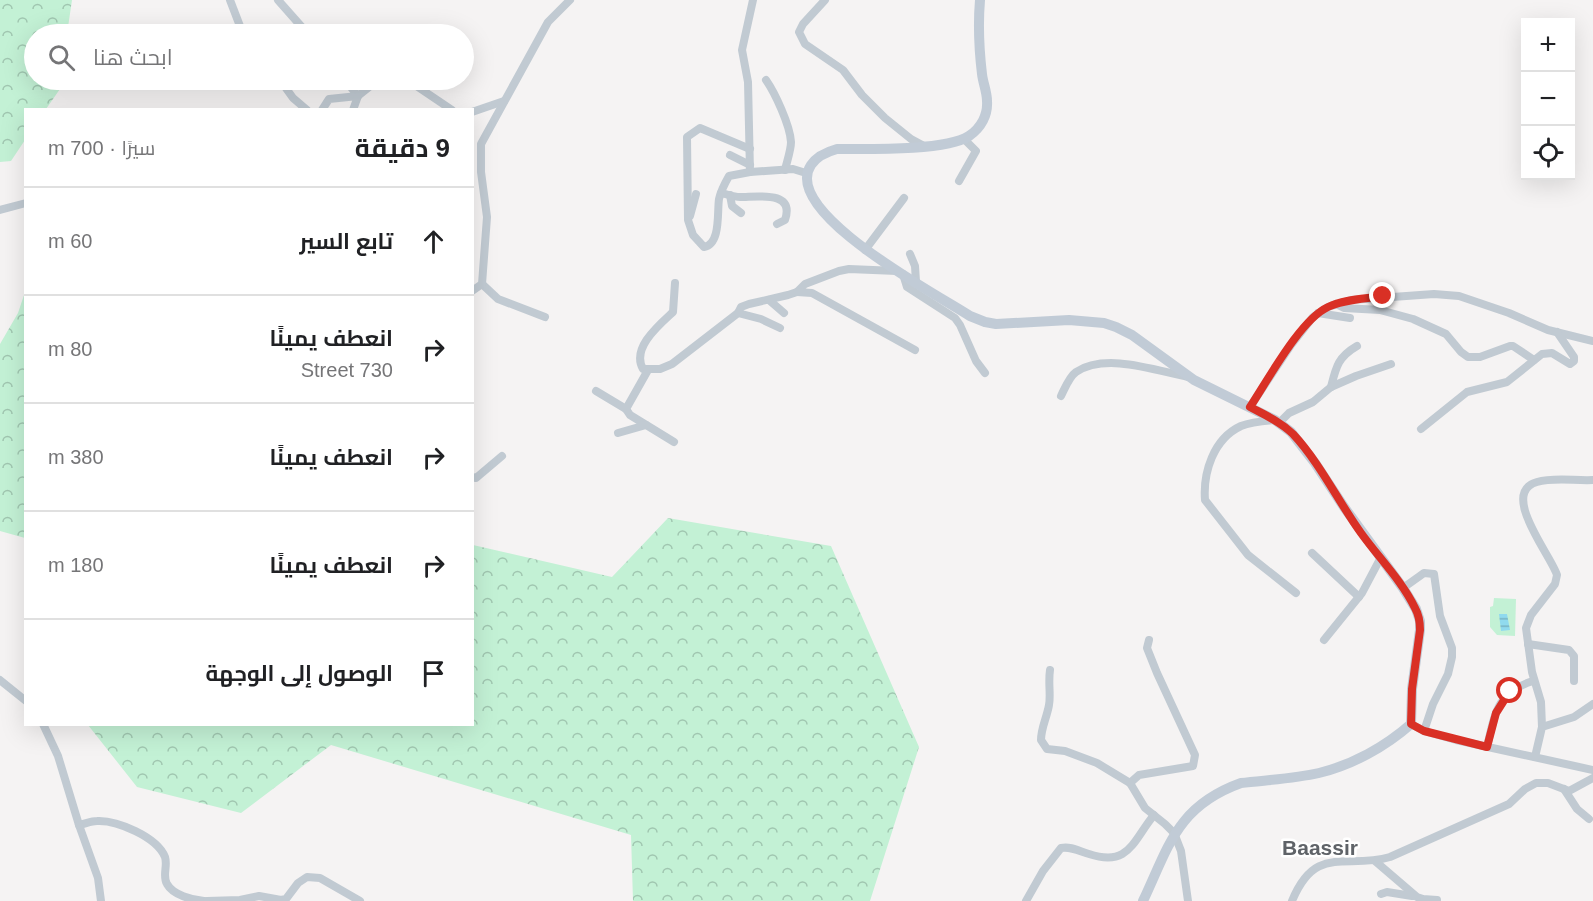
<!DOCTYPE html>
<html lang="ar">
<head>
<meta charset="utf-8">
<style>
	body { margin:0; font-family:Arial,Cairo,sans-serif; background:#f6f6f6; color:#202124; direction:rtl }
	.controls { position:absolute; right:18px; top:18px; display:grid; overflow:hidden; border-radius:0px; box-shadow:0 6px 24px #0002 }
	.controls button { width:54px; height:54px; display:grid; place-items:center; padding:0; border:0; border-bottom:2px solid #e0e0e0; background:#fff; color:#202124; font:30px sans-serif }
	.stop { position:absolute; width:18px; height:18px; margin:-14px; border:4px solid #d93025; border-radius:50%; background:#fff }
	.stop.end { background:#d93025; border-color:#fff; box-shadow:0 2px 6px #0008 }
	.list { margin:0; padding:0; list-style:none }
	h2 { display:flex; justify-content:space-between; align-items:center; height:78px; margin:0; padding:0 24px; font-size:26px }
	h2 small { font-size:20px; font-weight:400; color:#757577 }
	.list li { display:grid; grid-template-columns:39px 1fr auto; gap:18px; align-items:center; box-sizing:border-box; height:108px; padding:0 24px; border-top:2px solid #e0e0e0 }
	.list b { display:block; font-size:22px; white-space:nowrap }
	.list p { margin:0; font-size:20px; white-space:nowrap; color:#757577 }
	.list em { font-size:20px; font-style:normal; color:#757577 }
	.icon { flex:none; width:33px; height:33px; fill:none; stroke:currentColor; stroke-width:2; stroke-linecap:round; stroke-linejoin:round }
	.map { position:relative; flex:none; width:1593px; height:901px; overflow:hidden; direction:ltr }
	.search { position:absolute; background:#fff; box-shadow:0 6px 24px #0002; left:24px; top:24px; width:450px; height:66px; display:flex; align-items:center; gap:15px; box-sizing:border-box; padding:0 21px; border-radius:33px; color:#757577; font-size:22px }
	.panel { position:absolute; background:#fff; box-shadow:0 6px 24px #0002; left:24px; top:108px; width:450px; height:618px; border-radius:0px; direction:rtl }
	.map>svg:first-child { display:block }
	.forest { fill:url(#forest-crowns) }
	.pitch { fill:#c3f1d5 }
	.water { fill:url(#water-rules) }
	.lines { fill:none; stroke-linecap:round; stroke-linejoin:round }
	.street { stroke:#c1cad2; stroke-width:8 }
	.secondary { stroke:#c1cbd6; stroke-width:10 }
	.route { stroke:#d93025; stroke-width:8 }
	.labels { text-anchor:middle; stroke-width:5; stroke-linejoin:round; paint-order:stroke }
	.quarter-label { font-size:21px; font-weight:bold; fill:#5f6368; stroke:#fff }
</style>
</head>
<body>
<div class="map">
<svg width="1593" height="901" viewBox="0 0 1593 901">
	<defs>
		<pattern id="forest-crowns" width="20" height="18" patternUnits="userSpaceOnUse" patternTransform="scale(1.5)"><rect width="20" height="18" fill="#c3f1d5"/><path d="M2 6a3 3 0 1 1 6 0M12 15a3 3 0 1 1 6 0" fill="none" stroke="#a0c6b0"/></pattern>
		<pattern id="water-rules" width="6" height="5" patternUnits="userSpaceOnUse" patternTransform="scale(1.5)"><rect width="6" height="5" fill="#90daee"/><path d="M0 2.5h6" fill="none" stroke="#78b4c4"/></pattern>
	</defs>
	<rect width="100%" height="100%" fill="#f5f3f3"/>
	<g class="forest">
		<polygon points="0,0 72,0 67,34 34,34 34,80 61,80 60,89 46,109 26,110 25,140 11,161 0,162"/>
		<polygon points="25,292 25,538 0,531 0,344 18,313"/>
		<polygon points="668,518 831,546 919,747 870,901 633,901 631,835 331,745 241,813 137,787 88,725 472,724 473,545 612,577"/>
	</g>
	<polygon class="pitch" points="1494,598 1516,599 1515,636 1497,635 1490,627 1490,607 1493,606"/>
	<polygon class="water" points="1499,614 1507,614 1510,630 1501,631"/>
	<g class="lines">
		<g class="street">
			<polyline points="230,0 243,34"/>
			<polyline points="278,0 308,34"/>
			<polyline points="753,0 742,50 748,82 750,172 793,169 806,173"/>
			<polyline points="825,0 803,24 799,32 805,44 843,70 862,95 885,118 911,139 924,146"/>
			<polyline points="280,80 293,98 307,110"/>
			<polyline points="345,80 358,96"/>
			<polyline points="384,80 412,83 452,110"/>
			<path d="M766,80C775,93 790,125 791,142C791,150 787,161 785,170"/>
			<polyline points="322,110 329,99 358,96"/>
			<polyline points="353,110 358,96 378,80"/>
			<polyline points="472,112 504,101"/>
			<polyline points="730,155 750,165"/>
			<path d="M750,172L729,176C725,183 721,190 719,199C717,212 721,244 704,247L693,235L688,220L687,137L700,128L750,149"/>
			<polyline points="959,181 976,151 964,139"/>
			<path d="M721,193C727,194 733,197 740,197C757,197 795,190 785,220L777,224"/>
			<polyline points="730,195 732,206 741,213"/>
			<polyline points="0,210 26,203"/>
			<polyline points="690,216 696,194"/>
			<polyline points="865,250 904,198"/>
			<polyline points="910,254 915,266 916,282"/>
			<polyline points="903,274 907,287 955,318 960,325 976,361 985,373"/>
			<path d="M675,283L673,312C659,325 631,348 643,369H660L672,364L738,313L741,307L749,304L788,295L797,292L805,284L839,271L849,269L897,271"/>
			<polyline points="482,284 498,299 545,317"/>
			<polyline points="472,291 482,284 487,217 481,172 481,144 548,22 570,0"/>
			<polyline points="797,292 812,293 915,350"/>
			<polyline points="769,300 784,313"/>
			<polyline points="1336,304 1344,308 1380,310 1413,319 1446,334 1461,352 1468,357 1480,357 1510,346 1513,346 1534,360"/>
			<polyline points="738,313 761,319 780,328"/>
			<polyline points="1318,313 1350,318"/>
			<polyline points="648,370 626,409 630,415 674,442"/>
			<path d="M1331,387C1336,367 1338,357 1357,346"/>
			<polyline points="596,391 626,409"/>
			<path d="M1061,396C1065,388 1069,377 1076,372C1106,352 1157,371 1188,377"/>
			<polyline points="1250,407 1291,345 1313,317 1328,307 1351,300 1434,294 1459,296 1509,313 1548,330 1593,341"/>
			<path d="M1274,420C1263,421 1251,422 1241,426C1213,439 1203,473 1205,500L1248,555L1296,593"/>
			<polyline points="1279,423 1289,413 1313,402 1331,387 1356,376 1391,364"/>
			<polyline points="1421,429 1467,392 1507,382 1542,354 1552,353 1570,364 1574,361 1574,357 1557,332"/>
			<polyline points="618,433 646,425"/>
			<polyline points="472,477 476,478 502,456"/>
			<polyline points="1312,553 1359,597"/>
			<polyline points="1403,588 1424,573 1434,574 1440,616 1452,648 1452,657 1448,674 1433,704 1424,731"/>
			<polyline points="1324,640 1362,593 1380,559"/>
			<polyline points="1528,644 1569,650 1574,656 1574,681"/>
			<path d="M1050,670C1048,683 1051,695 1049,705C1047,717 1041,728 1041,740L1047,749L1065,751L1097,763L1130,783L1145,808L1165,824L1174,833L1181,851L1188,901"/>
			<polyline points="0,680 26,701"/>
			<path d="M43,724L58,756L79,825C85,824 91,821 97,821C117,820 157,837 165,857C168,866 162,876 167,884C173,895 192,900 204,901"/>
			<polyline points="1411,724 1424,731 1456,740 1593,770"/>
			<path d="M1542,727L1541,702L1532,672L1526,628L1531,615L1555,584L1557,575C1551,555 1499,493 1537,482C1554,477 1575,481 1593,480"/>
			<path d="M1487,747C1495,713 1497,692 1533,681"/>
			<polyline points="1535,757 1542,727 1574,717 1593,704"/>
			<polyline points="1130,783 1139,775 1193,766 1195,755 1157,673 1147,648 1149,640"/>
			<polyline points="1564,789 1577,809 1589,819"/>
			<polyline points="79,825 98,878 101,901"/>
			<polyline points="1375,861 1417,897 1423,899 1437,900"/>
			<polyline points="1381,894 1387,892 1412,896"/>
			<polyline points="207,901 240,900 259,896 281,900 286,899 298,883 307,877 320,878 360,901"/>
			<path d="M1026,901L1043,871L1061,848C1071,846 1079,851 1089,854C1129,867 1132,842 1154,815"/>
			<path d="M1292,901C1316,843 1346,870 1390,857L1509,804L1525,789L1536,783H1548L1569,791L1593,778"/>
		</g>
		<path class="secondary" d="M980,0C978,24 979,49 982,74C983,83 987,92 987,101C988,115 981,128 969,136C946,151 867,149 837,149C826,152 817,156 811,165C780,212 938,295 970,316L985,322L996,324L1069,320L1104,323L1116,327L1132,335L1194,380L1275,420L1291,432L1315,463L1344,507L1403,588L1416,609L1420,621V630L1412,689L1411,724C1385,747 1352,765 1319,773C1293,779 1266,780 1241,783C1177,806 1169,846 1143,901"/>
	</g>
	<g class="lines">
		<path class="route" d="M1383,296C1365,299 1345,299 1328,307C1300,320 1268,380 1250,407C1265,415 1281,422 1293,434C1320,463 1338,501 1361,533C1379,558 1402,581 1415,608C1419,615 1420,622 1420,630L1412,689L1411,724L1424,731L1487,747L1496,713L1510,691"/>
	</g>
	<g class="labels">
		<g class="quarter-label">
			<text x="1320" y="855">Baassir</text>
		</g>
	</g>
</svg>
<div class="controls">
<button>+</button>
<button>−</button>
<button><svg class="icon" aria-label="locate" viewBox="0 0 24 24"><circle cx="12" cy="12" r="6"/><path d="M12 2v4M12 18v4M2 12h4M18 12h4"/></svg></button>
</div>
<div class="stop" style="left:1510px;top:691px"></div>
<div class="stop end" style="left:1383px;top:296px"></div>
<div class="search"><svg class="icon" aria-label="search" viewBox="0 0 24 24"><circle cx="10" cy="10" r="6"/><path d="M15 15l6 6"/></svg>ابحث هنا</div>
<section class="panel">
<h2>9 دقيقة<small>سيرًا · 700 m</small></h2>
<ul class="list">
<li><svg class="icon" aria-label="ahead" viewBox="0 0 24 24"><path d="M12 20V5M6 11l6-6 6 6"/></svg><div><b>تابع السير</b></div><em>60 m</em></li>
<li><svg class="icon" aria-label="right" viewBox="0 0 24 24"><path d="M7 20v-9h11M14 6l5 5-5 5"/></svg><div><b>انعطف يمينًا</b><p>Street 730</p></div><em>80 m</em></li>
<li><svg class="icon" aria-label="right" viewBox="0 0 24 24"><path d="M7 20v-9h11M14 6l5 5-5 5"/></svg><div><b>انعطف يمينًا</b></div><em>380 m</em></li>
<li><svg class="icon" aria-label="right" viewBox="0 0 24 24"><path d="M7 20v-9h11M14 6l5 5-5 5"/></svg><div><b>انعطف يمينًا</b></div><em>180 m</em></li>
<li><svg class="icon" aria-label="arrive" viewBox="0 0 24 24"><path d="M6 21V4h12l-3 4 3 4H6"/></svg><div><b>الوصول إلى الوجهة</b></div></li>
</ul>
</section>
</div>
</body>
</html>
